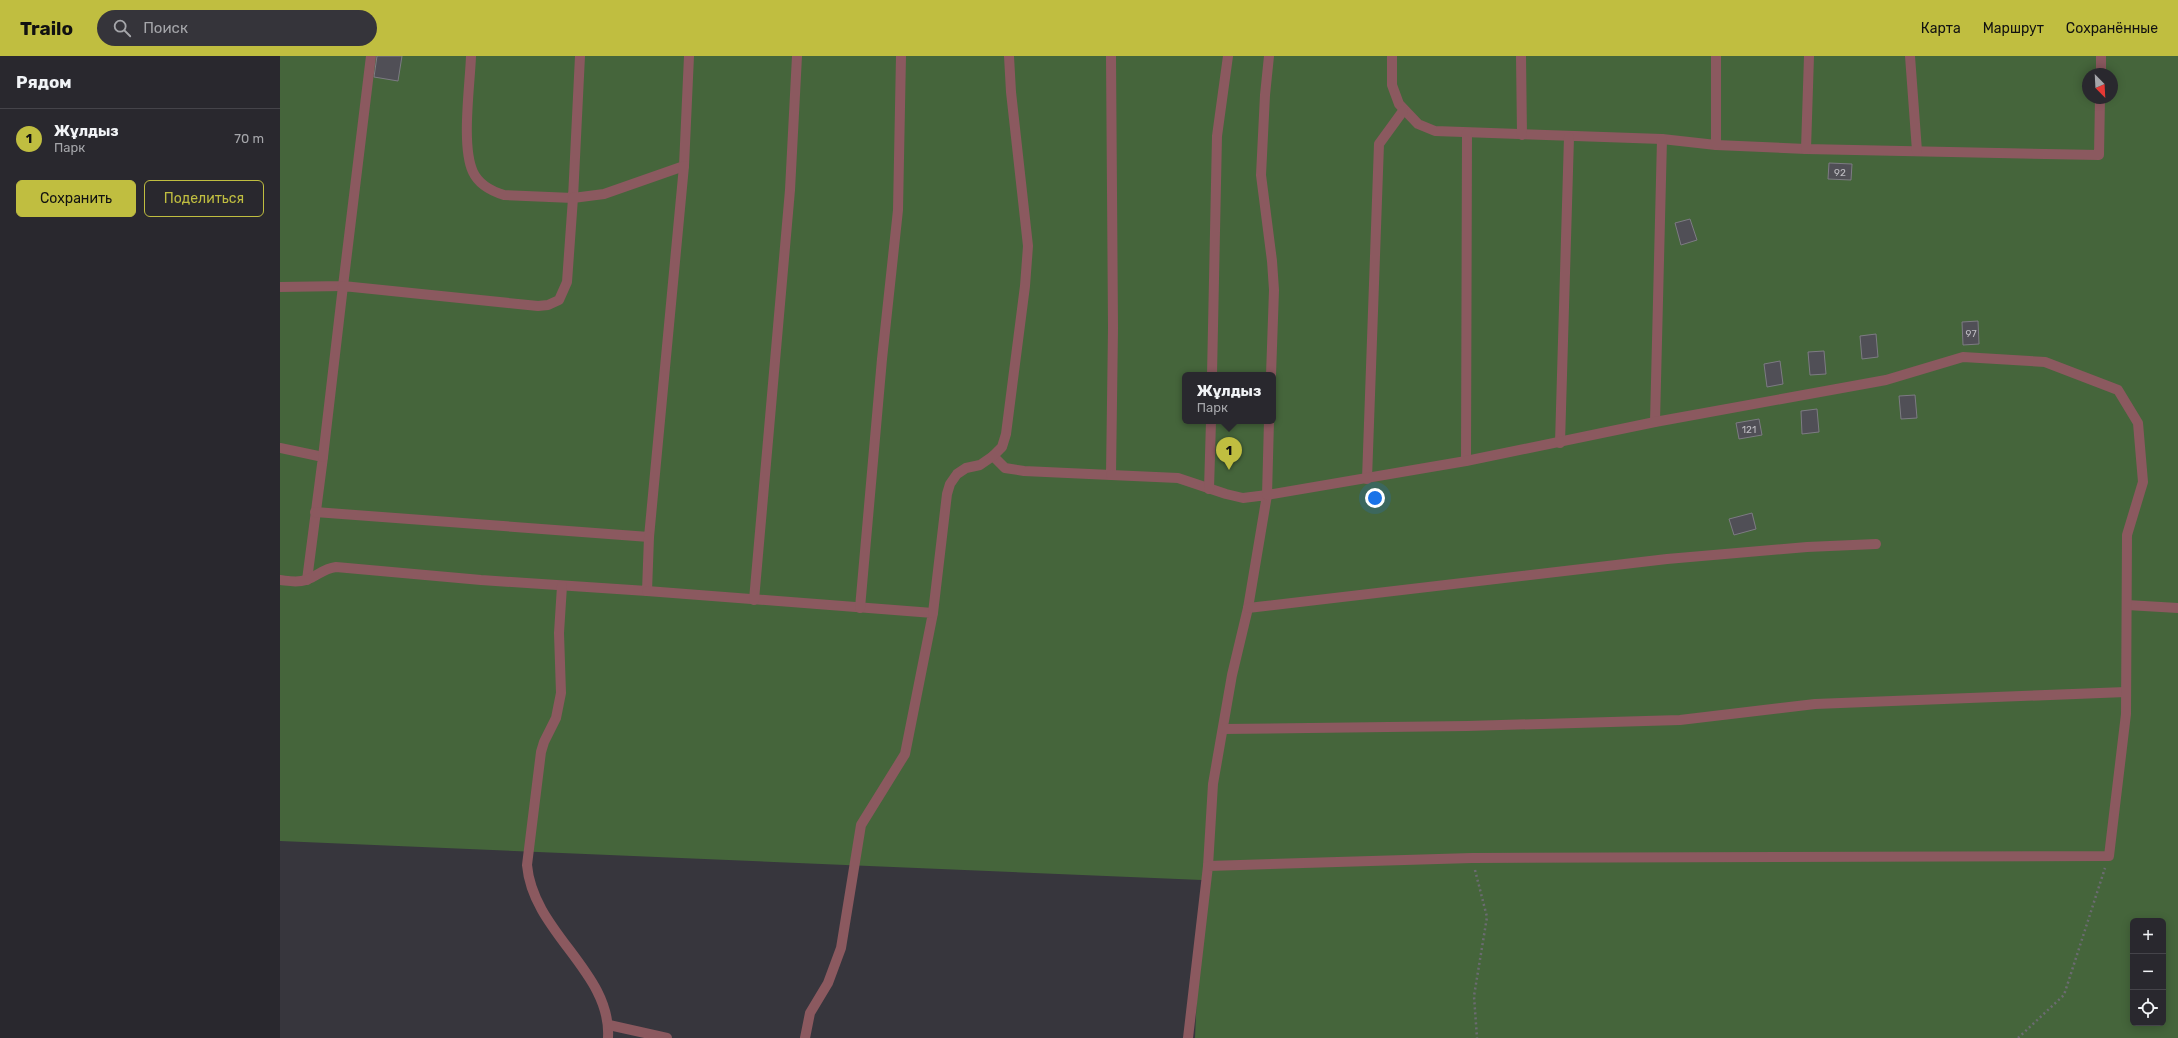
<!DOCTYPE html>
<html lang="ru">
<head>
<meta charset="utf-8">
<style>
	body { margin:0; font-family:Rubik,sans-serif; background:#35343a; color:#f1f3f6 }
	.controls { position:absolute; right:12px; bottom:12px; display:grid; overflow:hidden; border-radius:6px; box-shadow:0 2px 10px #0003 }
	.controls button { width:36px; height:36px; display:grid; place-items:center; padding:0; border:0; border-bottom:1px solid #45444a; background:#29282e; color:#f1f3f6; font:20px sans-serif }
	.compass { position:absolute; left:1802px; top:12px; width:36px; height:36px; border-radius:50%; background:#29282e; box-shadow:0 2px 10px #0003; rotate:156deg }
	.you { position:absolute; left:1095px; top:442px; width:14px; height:14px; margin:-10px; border:3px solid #fff; border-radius:50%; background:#1a73e8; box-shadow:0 0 0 6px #1a73e833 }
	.badge { display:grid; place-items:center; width:26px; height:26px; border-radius:50%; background:#c0be40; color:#111; font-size:13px; font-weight:700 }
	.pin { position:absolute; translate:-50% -33px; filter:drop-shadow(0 1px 2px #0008) }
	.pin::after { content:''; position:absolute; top:21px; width:14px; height:12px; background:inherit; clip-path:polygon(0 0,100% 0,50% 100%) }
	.popup { position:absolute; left:902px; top:316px; width:94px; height:52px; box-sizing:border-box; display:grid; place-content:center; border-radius:6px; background:#29282e; filter:drop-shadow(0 1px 3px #0005); font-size:13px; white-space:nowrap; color:#a5a6aa }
	.popup b { font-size:15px; color:#f1f3f6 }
	.popup::after { content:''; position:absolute; left:50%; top:100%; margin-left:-8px; border:8px solid transparent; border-top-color:#29282e }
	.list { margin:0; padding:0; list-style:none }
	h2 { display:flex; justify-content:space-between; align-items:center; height:52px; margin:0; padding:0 16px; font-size:17px }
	h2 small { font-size:13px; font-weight:400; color:#a5a6aa }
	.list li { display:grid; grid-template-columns:26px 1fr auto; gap:12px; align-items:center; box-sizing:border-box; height:60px; padding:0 16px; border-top:1px solid #45444a }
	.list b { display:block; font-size:15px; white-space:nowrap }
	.list p { margin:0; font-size:13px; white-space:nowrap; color:#a5a6aa }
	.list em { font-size:13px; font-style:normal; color:#a5a6aa }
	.actions { display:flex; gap:8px; padding:12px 16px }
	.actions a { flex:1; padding:9px 0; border:1px solid #c0be40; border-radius:6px; text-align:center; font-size:14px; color:#c0be40 }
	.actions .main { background:#c0be40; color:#111 }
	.icon { flex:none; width:22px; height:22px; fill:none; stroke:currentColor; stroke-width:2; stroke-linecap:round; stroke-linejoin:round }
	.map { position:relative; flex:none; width:1898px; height:982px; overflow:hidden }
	header { display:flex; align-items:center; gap:24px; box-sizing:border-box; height:56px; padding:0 20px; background:#c0be40; color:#111 }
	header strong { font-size:19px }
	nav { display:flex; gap:22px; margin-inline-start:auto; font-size:14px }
	.search { width:280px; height:36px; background:#35343a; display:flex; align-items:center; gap:10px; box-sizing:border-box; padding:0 14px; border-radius:22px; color:#a5a6aa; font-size:15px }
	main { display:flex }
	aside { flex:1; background:#29282e }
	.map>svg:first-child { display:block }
	.green { fill:#45653b; fill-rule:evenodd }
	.building { fill:#504f56; stroke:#7d7b83 }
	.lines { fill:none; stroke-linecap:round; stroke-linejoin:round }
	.path { stroke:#6b6b71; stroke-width:2.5; stroke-dasharray:2 3; stroke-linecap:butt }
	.minor { stroke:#8b595f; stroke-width:10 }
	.labels { text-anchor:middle; stroke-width:3; stroke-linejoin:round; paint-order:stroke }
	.number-label { font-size:10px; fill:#bdbcc1 }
</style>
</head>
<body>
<header>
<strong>Trailo</strong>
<div class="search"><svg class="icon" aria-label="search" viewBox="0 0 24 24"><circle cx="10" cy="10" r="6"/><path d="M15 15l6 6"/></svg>Поиск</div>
<nav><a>Карта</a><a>Маршрут</a><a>Сохранённые</a></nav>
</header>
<main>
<aside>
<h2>Рядом<small></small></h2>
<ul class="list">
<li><span class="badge">1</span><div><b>Жұлдыз</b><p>Парк</p></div><em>70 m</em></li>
</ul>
<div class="actions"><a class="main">Сохранить</a><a>Поделиться</a></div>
</aside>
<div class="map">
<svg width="1898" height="982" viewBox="0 0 1898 982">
	<rect width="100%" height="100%" fill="#37363d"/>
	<path class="green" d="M0,0H1898V982H915L922,824L0,785ZM1808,18H1832V42H1808ZM905,319H993V365H905ZM1853,865H1883V967H1853Z"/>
	<g class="building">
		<polygon points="97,0 122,0 118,25 94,21"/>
		<polygon points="1549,107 1572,108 1571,124 1548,123"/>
		<polygon points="1410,163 1417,184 1401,189 1395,167"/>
		<polygon points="1698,265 1699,288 1683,289 1682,266"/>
		<polygon points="1596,278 1598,301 1582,303 1580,280"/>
		<polygon points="1544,295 1546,318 1530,319 1528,296"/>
		<polygon points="1500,305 1503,328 1487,331 1484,308"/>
		<polygon points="1635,339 1637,362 1621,363 1619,340"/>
		<polygon points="1537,353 1539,376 1522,378 1521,355"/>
		<polygon points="1479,363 1482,379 1459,383 1456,367"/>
		<polygon points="1472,457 1476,473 1454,479 1449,463"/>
	</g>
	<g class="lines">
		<g class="path">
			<polyline points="1195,814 1207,861 1194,940 1197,982"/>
			<polyline points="1738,982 1784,939 1825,812"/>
		</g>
		<g class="minor">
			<path d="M191,0C190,30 181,90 193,116C199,129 211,135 224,139L293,142L300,0"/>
			<polyline points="989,0 985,39 981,119 992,205 994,234 991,319"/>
			<polyline points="1112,0 1112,29 1119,48 1138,68 1155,75 1382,83 1436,89 1526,93 1819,99 1820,42"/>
			<polyline points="1241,0 1242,79"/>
			<polyline points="1436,0 1436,89"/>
			<polyline points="1630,0 1637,95"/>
			<polyline points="1821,18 1821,0"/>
			<polyline points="1526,93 1529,0"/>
			<polyline points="0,231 63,230 91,0"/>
			<polyline points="932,319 937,80 948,0"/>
			<polyline points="1375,366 1382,83"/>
			<polyline points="1280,387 1289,81"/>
			<polyline points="0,392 43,401 27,524"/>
			<polyline points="713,400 725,412 744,415 831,419 833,272 831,0"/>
			<polyline points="43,401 63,230 258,250 268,249 279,244 287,226 293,142 324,138 404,110 409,0"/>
			<polyline points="1186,405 1187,77"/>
			<polyline points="831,419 898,422 946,438 963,442 987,439 968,552 952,619 933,728 928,810"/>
			<polyline points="1087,423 1099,88 1123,55"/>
			<polyline points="929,433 931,365"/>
			<polyline points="35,456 369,481 404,110"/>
			<path d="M0,524C9,525 17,527 26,524C38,520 42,513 56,511L201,524L367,535L369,481"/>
			<path d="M282,530L279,577L281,637L276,662L264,686L261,696L247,809C253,877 332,916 328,982"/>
			<polyline points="367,535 653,557 625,698 581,769 561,892 548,927 530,957 525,982"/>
			<polyline points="474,544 510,134 517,0"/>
			<polyline points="1847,549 1898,552"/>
			<polyline points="580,552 602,303 618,154 621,0"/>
			<polyline points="968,552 1387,503 1527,491 1596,488"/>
			<polyline points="653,557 667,438 670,428 677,418 686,412 700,409 713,400 722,391 726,378 745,230 748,190 731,36 729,0"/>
			<polyline points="943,673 1187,670 1400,664 1535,648 1846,636"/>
			<polyline points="329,969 387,982"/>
			<polyline points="908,982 928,810 1192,802 1829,800 1846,658 1847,479 1863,426 1858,367 1838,334 1765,306 1683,301 1606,324 1375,366 1186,405 987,439 989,365"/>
		</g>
	</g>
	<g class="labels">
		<g class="number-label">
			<text x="1560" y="120">92</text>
			<text x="1691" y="281">97</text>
			<text x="1469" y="377">121</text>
		</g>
	</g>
</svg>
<div class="controls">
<button>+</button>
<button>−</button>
<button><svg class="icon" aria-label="locate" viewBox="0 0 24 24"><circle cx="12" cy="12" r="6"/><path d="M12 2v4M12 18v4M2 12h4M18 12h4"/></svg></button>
</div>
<svg class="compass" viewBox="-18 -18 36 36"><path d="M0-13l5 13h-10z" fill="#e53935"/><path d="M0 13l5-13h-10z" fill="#a5a6aa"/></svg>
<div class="you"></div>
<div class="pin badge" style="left:949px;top:414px">1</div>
<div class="popup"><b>Жұлдыз</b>Парк</div>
</div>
</main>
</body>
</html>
